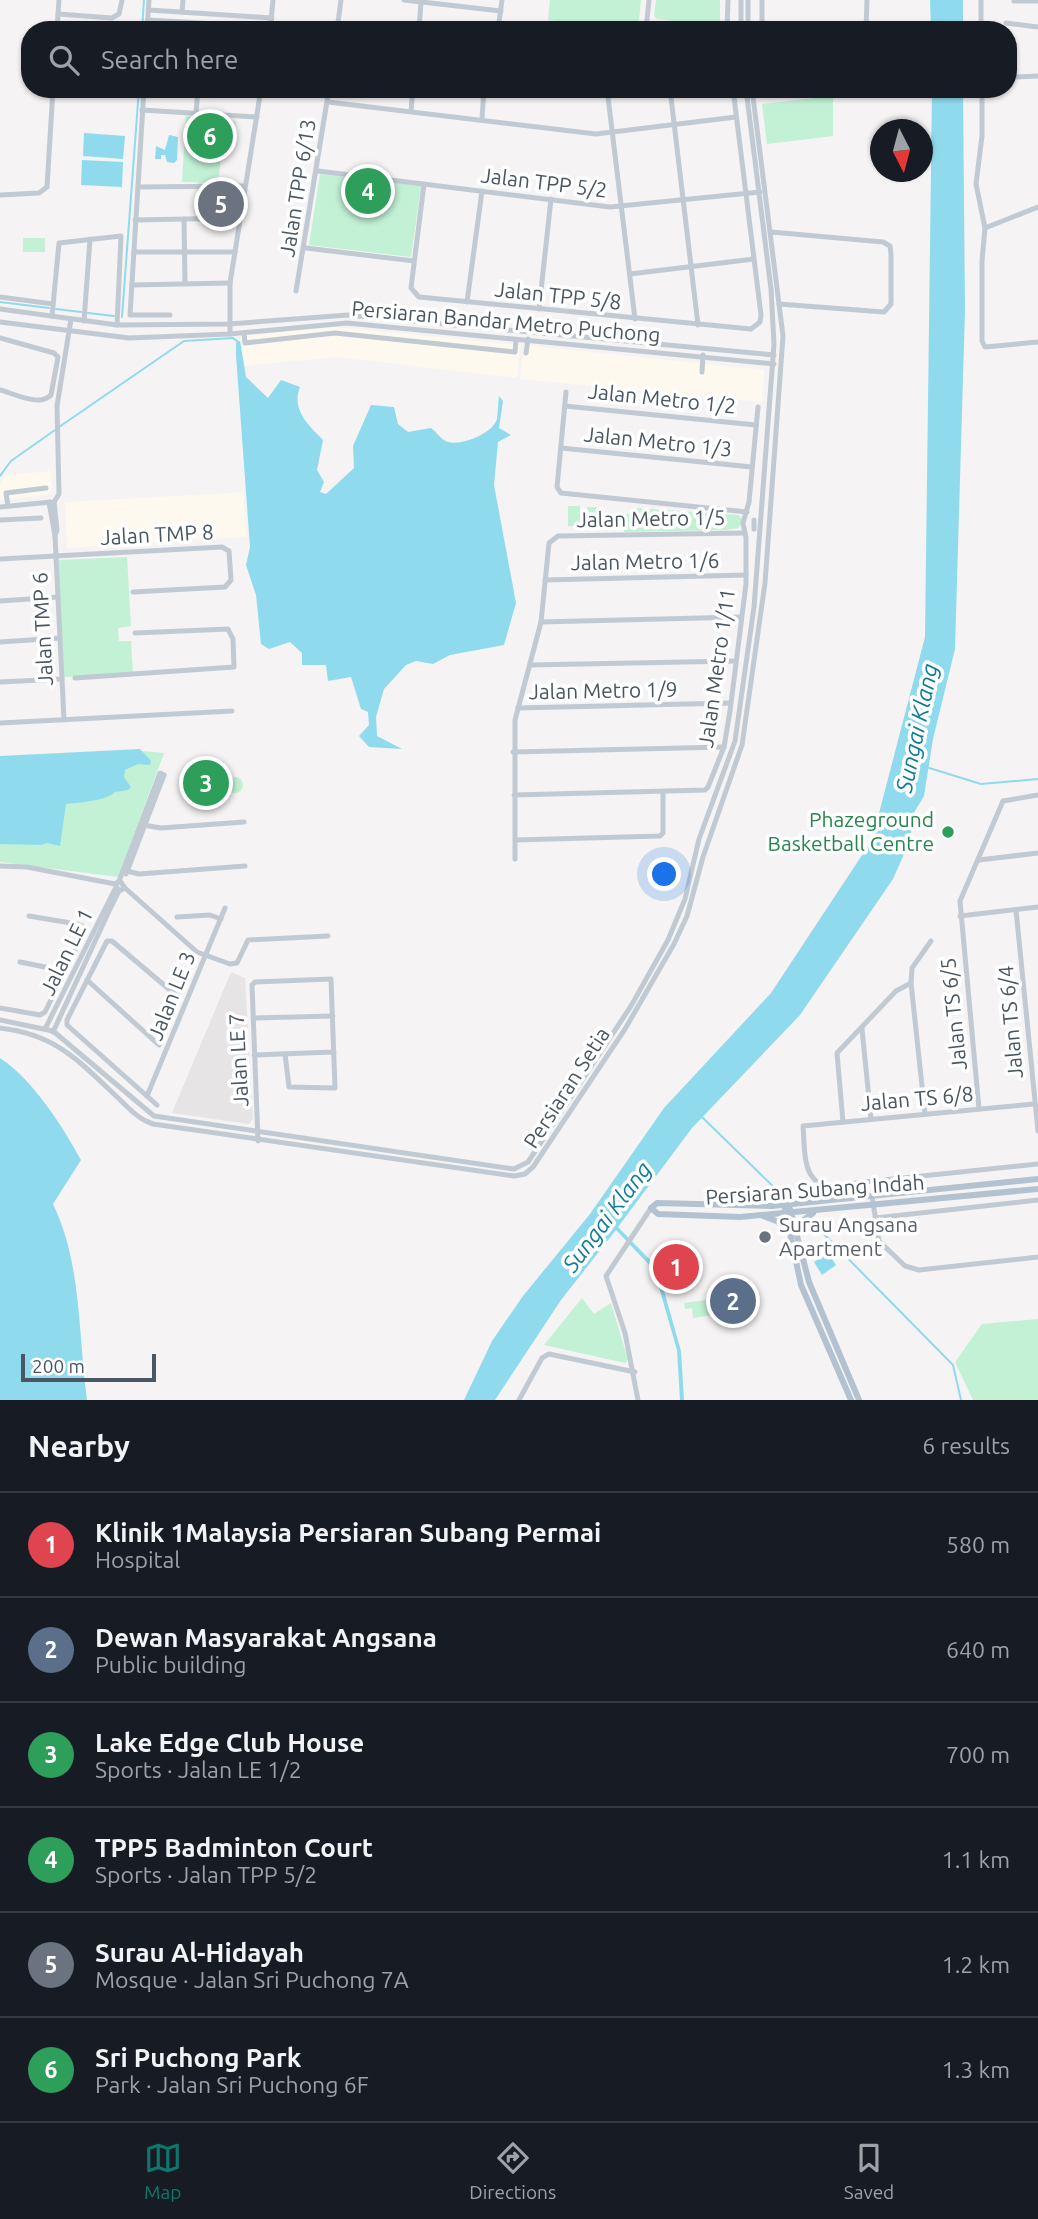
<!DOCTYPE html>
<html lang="en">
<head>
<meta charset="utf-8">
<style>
	body { margin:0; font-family:Ubuntu,sans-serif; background:#20242c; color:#f1f3f6 }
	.compass { position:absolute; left:870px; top:119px; width:63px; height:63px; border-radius:50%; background:#171b24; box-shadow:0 2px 5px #0004; rotate:174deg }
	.scale { position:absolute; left:21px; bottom:18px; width:135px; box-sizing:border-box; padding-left:7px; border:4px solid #4a5661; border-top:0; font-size:19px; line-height:24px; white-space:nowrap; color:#4a5661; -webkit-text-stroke:5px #fff; paint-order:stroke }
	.you { position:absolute; left:665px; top:875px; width:24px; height:24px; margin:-18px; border:5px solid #fff; border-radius:50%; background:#1a73e8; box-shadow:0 0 0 10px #1a73e833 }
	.badge { display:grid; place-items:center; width:46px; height:46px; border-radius:50%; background:#0f766e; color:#fff; font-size:23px; font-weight:700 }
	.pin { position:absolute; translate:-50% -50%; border:4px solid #fff; box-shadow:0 2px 7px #0006 }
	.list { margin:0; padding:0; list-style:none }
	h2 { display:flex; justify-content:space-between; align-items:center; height:91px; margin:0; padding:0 28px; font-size:30px }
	h2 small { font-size:23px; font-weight:400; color:#9ea1a6 }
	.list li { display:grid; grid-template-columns:46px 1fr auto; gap:21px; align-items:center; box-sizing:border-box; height:105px; padding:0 28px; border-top:2px solid #363941 }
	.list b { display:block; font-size:26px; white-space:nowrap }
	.list p { margin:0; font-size:23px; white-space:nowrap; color:#9ea1a6 }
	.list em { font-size:23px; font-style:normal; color:#9ea1a6 }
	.icon { flex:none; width:38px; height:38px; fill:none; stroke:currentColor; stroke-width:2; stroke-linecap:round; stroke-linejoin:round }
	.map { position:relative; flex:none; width:1038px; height:1400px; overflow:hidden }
	.search { position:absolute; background:#171b24; box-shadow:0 2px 5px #0004; left:21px; right:21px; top:21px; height:77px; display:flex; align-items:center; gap:18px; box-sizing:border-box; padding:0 24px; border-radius:28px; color:#9ea1a6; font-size:26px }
	.sheet { height:721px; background:#171b24 }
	nav { display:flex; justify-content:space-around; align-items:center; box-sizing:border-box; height:98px; border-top:2px solid #363941; background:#171b24; font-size:19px; color:#9ea1a6 }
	nav a { display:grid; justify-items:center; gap:4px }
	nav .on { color:#0f766e }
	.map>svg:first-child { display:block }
	.commercial { fill:#fdf9ef }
	.education { fill:#e6e4e5 }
	.green { fill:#c3f1d5 }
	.water { fill:#90daee }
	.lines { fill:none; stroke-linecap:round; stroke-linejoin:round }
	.stream { stroke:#90daee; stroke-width:2 }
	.minor { stroke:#c1cad2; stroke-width:5 }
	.major { stroke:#b3c2d1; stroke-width:6 }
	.leisure-dot { fill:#2e9e5b; stroke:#fff; stroke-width:2.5 }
	.worship-dot { fill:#6b7280; stroke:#fff; stroke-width:2.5 }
	.labels { text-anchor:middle; stroke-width:7; stroke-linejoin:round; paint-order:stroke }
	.street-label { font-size:21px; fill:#4a5661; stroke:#fff }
	.leisure-label { font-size:21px; fill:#27864d; stroke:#fff; text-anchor:end }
	.worship-label { font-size:21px; fill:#5b616d; stroke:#fff; text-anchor:start }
	.water-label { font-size:23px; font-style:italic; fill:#0c7c9b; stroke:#fff }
</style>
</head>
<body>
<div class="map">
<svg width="1038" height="1400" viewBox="0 0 1038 1400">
	<rect width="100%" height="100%" fill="#f5f3f3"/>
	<g class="commercial">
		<polygon points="335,327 520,345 517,378 337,357 245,366 241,336"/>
		<polygon points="524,345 764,370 762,402 520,379"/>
		<polygon points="51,471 52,490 48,495 0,500 0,484 6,475"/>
		<polygon points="243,492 246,537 67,548 65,502"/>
	</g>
	<polygon class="education" points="231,972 245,978 253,1119 249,1124 172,1113"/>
	<g class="green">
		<polygon points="550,0 641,0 638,30 548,20"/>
		<polygon points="656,0 720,0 720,22 716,26 657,19 654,16"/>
		<polygon points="833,96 833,136 767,144 762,104"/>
		<polygon points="186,116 236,121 233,151 222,150 218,183 182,182"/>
		<polygon points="320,174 421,186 411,257 309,245"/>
		<rect x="23" y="238" width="22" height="14"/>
		<rect x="568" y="506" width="12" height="20"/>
		<polygon points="587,507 597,507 597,525 586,525"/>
		<polygon points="636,508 739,515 743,522 738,528 727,530 624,532 623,514 634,514"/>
		<polygon points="127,557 131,626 118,628 119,641 131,641 133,673 64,677 58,560"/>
		<polygon points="142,751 164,753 118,877 0,862 0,757"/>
		<polygon points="194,774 195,793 184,794 183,775"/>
		<circle cx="235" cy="785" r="8"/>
		<polygon points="582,1298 594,1314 611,1303 628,1360 625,1363 544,1345"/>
		<polygon points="720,1298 722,1314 693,1318 692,1308 685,1309 684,1303"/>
		<polygon points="1038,1319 1038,1400 973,1400 955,1362 982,1324"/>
	</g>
	<g class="water">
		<polygon points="930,0 963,0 963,30 931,30"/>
		<polygon points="932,89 963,89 965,310 955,649 933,739 924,796 915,811 909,843 893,879 800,1015 692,1128 618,1227 655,1265 659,1273 681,1351 684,1400 680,1400 677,1350 654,1270 616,1230 561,1300 495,1400 464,1400 492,1341 523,1296 590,1214 664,1108 771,993 872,840 925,637"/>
		<polygon points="84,133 125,136 123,159 83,156"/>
		<polygon points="169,135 178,137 177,160 174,163 167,162 165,155 161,155 161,159 155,159 156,146 165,150"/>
		<polygon points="82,160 123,162 122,187 81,185"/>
		<path d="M240,341L246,377L268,398L281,380L300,387C291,409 308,425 323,440L317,470L324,482L320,492L326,494L354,468L353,446L371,405L394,407L398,424L408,432L431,428C437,432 441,440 448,442C462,446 493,433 497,419C498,412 498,403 499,396L503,401L499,428L511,435L498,442L494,485L516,603L504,645L450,655L433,664L416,661L406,665L384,689L376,717L377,736L402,749L369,747L359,736L369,725L368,712L361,709L351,677L328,681L326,665H302V653L290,642L269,649L261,644L256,595L246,565L250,547L236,355V343Z"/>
		<path d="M140,749L151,761L150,765L138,764L125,770L124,777L131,787L128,790L115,792C107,801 76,803 66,804L60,846L47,843L41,845L0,844V756Z"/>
		<path d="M0,1058C34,1081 61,1124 81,1160L53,1204C82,1264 78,1334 87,1400H0Z"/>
		<polygon points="828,1253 836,1265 822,1275 814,1262"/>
	</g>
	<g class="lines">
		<g class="stream">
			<polyline points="142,30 144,0"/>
			<polyline points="0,302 49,308"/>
			<polyline points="56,309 81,312"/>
			<polyline points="88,313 114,316"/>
			<polyline points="122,317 139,89"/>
			<polyline points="59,427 184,341 233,338 238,342"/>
			<polyline points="0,476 11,461 55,430"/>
			<polyline points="926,767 981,784 1038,779"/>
			<polyline points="702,1117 784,1197"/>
			<polyline points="811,1221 953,1365 961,1400"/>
		</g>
		<g class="minor">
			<polyline points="404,0 501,11"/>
			<polyline points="981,0 981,30"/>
			<polyline points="1014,1 1038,1"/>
			<polyline points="149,10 272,18"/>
			<polyline points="182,12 183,0"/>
			<polyline points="58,14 112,18 119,14 122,0"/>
			<polyline points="148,20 270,27"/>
			<polyline points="271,21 273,0"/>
			<polyline points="1006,23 1038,27"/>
			<polyline points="647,27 669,30"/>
			<polyline points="57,30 59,0"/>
			<polyline points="147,30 149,0"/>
			<polyline points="337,30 341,0"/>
			<polyline points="419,30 421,2"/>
			<polyline points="498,30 502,0"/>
			<polyline points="646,30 649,0"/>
			<polyline points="727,30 728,0"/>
			<polyline points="741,30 741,0"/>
			<polyline points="748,30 748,0"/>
			<polyline points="762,30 762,0"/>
			<polyline points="866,30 867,0"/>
			<polyline points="1015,77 1038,76"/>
			<polyline points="144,89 130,315 170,315"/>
			<polyline points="607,89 635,319"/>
			<polyline points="670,89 698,325"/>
			<polyline points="982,89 982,136 976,184 985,228 982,261 982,341 985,347 1038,342"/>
			<polyline points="328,102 596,134 736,117"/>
			<polyline points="142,110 257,117"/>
			<polyline points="411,111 413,89"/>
			<polyline points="196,113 198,89"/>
			<polyline points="482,119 484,89"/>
			<polyline points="318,171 610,207 760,192"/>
			<polyline points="424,184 411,288 419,297 751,329 760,322 761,315 733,89"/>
			<polyline points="200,186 200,219"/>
			<polyline points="138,187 245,186"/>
			<polyline points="0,195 39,193 47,187 53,89"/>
			<polyline points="184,219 185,283"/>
			<polyline points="135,220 240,218"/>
			<polyline points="985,228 1038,207"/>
			<polyline points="771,232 883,242 890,246 891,254 891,304 884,312 779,304"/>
			<polyline points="306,248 414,261"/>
			<polyline points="134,252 235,252"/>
			<polyline points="630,274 754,259"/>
			<polyline points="132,285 230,283"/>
			<polyline points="296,291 329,89"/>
			<polyline points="0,297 53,304"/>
			<polyline points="467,302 482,191"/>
			<polyline points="0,309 117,325 229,324 348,315 774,355"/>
			<polyline points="539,309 551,199"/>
			<polyline points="52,316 59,243 121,236 117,325"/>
			<polyline points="84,321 90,239"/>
			<polyline points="0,322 129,338 230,334 347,323 774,364"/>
			<polyline points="244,333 245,343 335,333 515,352 516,340"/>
			<polyline points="230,334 230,283 261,89"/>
			<path d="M0,338L54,353L58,357L51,395C40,407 15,394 0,390"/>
			<polyline points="526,353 528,339"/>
			<polyline points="702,372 703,355"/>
			<polyline points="566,392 557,487 561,493 747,512"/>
			<polyline points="565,406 756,425"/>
			<polyline points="561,448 752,467"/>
			<polyline points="49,502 55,536 64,720"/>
			<polyline points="54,502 59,494 57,406 71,319"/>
			<polyline points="54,502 57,530 55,536"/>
			<polyline points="8,506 6,493 46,488"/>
			<polyline points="0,507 51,502"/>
			<polyline points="0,520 41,518"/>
			<polyline points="754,529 754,520"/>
			<polyline points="0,559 222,547 229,551 231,580 225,587 133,592"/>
			<polyline points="545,580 746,575"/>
			<polyline points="0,601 58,597"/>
			<polyline points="541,622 741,617"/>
			<polyline points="0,642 60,638"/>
			<polyline points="530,665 735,661"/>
			<polyline points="75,678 234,667 233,639 228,629 135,633"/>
			<polyline points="0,682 62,679"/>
			<polyline points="518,708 730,703"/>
			<polyline points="0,723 232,711"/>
			<polyline points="513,752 724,747"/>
			<polyline points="514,795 705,790 708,787 724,747 730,711 746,584 746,538 743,523 749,502 758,407"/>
			<polyline points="143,825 161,828 244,822"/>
			<polyline points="515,840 660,836 663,833 663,792"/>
			<polyline points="515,859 515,720 541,622 549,543 558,536 745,533"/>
			<polyline points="979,860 1038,853"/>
			<polyline points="0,866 27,867 115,884"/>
			<polyline points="123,870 139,874 245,866"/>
			<polyline points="126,874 164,775"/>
			<polyline points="119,881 160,773 164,775"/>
			<polyline points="125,888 197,952 230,964 237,963 248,940 328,936"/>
			<polyline points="1016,910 1038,1131"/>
			<polyline points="960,916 1038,907"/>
			<polyline points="177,917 210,915 221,919"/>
			<polyline points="20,962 65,971"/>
			<polyline points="87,980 159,1045"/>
			<polyline points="911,983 925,1114"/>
			<polyline points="0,1008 40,1015 45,1012 84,932 82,926 77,924 29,916"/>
			<polyline points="253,1018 333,1016"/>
			<polyline points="0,1020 53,1031 154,1116 514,1169 528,1162 631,1006 668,940 685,899 699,839 735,741 754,607 774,344 771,289 746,89"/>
			<path d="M0,1028C54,1034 77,1059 115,1095C127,1106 137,1119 153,1124L514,1176L525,1174L533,1167L625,1029L674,944L687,916L703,857L742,745L765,583L783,336L752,89"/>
			<polyline points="45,1029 115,889"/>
			<polyline points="862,1029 871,1119"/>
			<polyline points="53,1032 110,909 119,891 125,888 120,881 115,884 119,891"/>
			<polyline points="254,1055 334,1052"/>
			<polyline points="147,1096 225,908"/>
			<path d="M1034,1104L803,1126C805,1147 801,1179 826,1186L1038,1164"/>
			<polyline points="157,1105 67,1025 67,1020 107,941 112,941 177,996"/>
			<polyline points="979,1109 960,901 1003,801 1038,795"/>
			<polyline points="843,1122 837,1053 896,991 911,983 912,968 931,941"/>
			<polyline points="258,1141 252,985 255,982 331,979 335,1088 289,1087 285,1054"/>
			<polyline points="872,1196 879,1241 905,1266 919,1270 1038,1257"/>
			<polyline points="875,1218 1038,1200"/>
			<polyline points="519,1400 542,1358 549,1354 635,1372"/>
			<polyline points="638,1400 625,1333 606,1276 651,1208"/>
		</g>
		<g class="major">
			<polyline points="1038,1179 772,1206 657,1203 651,1208 658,1214 740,1217 1038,1189"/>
			<polyline points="785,1209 801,1285 851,1400"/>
			<polyline points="790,1209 809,1282 859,1400"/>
			<polyline points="763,1216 779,1222 785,1231"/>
			<polyline points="797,1233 801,1222 813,1213"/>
		</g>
	</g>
	<circle class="leisure-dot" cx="948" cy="832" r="7"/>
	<circle class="worship-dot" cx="765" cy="1237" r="7"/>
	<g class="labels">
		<g class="street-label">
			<text transform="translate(544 183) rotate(7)" y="7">Jalan TPP 5/2</text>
			<text transform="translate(298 188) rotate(-81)" y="7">Jalan TPP 6/13</text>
			<text transform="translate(558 296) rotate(6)" y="7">Jalan TPP 5/8</text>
			<text transform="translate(506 322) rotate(5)" y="7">Persiaran Bandar Metro Puchong</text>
			<text transform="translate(662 399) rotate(6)" y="7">Jalan Metro 1/2</text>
			<text transform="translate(658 442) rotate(6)" y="7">Jalan Metro 1/3</text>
			<text transform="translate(651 519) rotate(-1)" y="7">Jalan Metro 1/5</text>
			<text transform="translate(157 535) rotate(-3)" y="7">Jalan TMP 8</text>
			<text transform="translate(645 562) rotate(-1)" y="7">Jalan Metro 1/6</text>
			<text transform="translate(43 629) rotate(-93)" y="7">Jalan TMP 6</text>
			<text transform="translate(717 668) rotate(-82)" y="7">Jalan Metro 1/11</text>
			<text transform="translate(603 691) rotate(-1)" y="7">Jalan Metro 1/9</text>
			<text transform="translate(67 952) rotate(-64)" y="7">Jalan LE 1</text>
			<text transform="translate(172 996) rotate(-68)" y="7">Jalan LE 3</text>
			<text transform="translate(954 1014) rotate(-96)" y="7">Jalan TS 6/5</text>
			<text transform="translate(1011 1022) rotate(-95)" y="7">Jalan TS 6/4</text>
			<text transform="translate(239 1060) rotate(-93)" y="7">Jalan LE 7</text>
			<text transform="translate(567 1088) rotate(-57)" y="7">Persiaran Setia</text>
			<text transform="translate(917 1099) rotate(-5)" y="7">Jalan TS 6/8</text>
			<text transform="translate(815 1190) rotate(-4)" y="7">Persiaran Subang Indah</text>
		</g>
		<g class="leisure-label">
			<text x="934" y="827">Phazeground<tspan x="934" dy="24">Basketball Centre</tspan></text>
		</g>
		<g class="worship-label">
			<text x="779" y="1232">Surau Angsana<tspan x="779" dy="24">Apartment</tspan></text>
		</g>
		<g class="water-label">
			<text transform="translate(917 728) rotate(-78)" y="8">Sungai Klang</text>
			<text transform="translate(607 1217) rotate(-53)" y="8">Sungai Klang</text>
		</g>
	</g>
</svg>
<svg class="compass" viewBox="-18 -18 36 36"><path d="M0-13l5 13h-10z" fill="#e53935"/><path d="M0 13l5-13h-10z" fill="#9ea1a6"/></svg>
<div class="scale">200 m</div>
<div class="you"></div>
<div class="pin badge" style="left:676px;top:1267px;background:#e0444e">1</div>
<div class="pin badge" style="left:733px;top:1301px;background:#5c6f8a">2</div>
<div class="pin badge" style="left:206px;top:783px;background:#2e9e5b">3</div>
<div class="pin badge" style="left:368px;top:191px;background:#2e9e5b">4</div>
<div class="pin badge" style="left:221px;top:204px;background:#6b7280">5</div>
<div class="pin badge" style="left:210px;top:136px;background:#2e9e5b">6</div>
<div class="search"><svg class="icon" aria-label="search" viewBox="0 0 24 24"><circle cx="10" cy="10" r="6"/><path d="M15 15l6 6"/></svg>Search here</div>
</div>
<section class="sheet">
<h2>Nearby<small>6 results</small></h2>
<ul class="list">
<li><span class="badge" style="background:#e0444e">1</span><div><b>Klinik 1Malaysia Persiaran Subang Permai</b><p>Hospital</p></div><em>580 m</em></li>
<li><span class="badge" style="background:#5c6f8a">2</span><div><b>Dewan Masyarakat Angsana</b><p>Public building</p></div><em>640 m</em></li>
<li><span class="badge" style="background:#2e9e5b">3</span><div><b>Lake Edge Club House</b><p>Sports · Jalan LE 1/2</p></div><em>700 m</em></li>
<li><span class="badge" style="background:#2e9e5b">4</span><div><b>TPP5 Badminton Court</b><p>Sports · Jalan TPP 5/2</p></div><em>1.1 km</em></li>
<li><span class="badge" style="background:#6b7280">5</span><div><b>Surau Al-Hidayah</b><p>Mosque · Jalan Sri Puchong 7A</p></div><em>1.2 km</em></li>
<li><span class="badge" style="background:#2e9e5b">6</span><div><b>Sri Puchong Park</b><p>Park · Jalan Sri Puchong 6F</p></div><em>1.3 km</em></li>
</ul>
</section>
<nav>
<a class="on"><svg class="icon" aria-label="map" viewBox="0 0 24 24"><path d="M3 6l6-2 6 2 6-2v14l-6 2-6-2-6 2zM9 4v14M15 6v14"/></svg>Map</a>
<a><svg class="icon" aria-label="directions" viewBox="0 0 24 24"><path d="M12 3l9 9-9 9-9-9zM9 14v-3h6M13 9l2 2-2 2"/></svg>Directions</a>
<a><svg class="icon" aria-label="saved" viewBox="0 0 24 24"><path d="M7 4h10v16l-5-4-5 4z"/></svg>Saved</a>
</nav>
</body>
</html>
